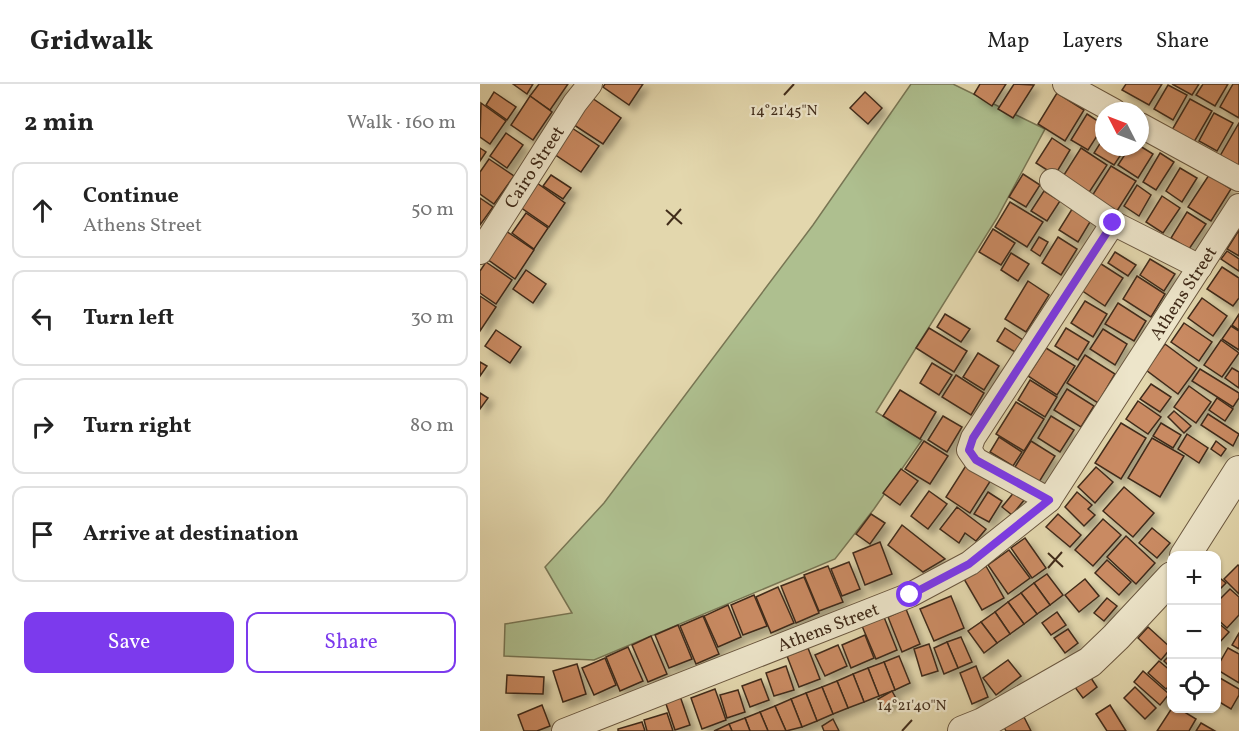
<!DOCTYPE html>
<html lang="en">
<head>
<meta charset="utf-8">
<style>
	body { margin:0; font-family:Vollkorn,serif; background:#f2f2f2; color:#222 }
	.controls { position:absolute; right:18px; bottom:18px; display:grid; overflow:hidden; border-radius:12px; box-shadow:0 2px 4px #0004 }
	.controls button { width:54px; height:54px; display:grid; place-items:center; padding:0; border:0; border-bottom:2px solid #e0e0e0; background:#fff; color:#222; font:30px sans-serif }
	.compass { position:absolute; left:615px; top:18px; width:54px; height:54px; border-radius:50%; background:#fff; box-shadow:0 2px 4px #0004; rotate:312deg }
	.stop { position:absolute; width:18px; height:18px; margin:-14px; border:4px solid #7c3aed; border-radius:50%; background:#fff }
	.stop.end { background:#7c3aed; border-color:#fff; box-shadow:0 2px 6px #0008 }
	.list { margin:0; padding:0; list-style:none }
	h2 { display:flex; justify-content:space-between; align-items:center; height:78px; margin:0; padding:0 24px; font-size:26px }
	h2 small { font-size:20px; font-weight:400; color:#767676 }
	.list li { display:grid; grid-template-columns:39px 1fr auto; gap:18px; align-items:center; box-sizing:border-box; height:96px; margin:0 12px 12px; padding:0 12px; border:2px solid #e0e0e0; border-radius:12px }
	.list b { display:block; font-size:22px; white-space:nowrap }
	.list p { margin:0; font-size:20px; white-space:nowrap; color:#767676 }
	.list em { font-size:20px; font-style:normal; color:#767676 }
	.actions { display:flex; gap:12px; padding:18px 24px }
	.actions a { flex:1; padding:14px 0; border:2px solid #7c3aed; border-radius:12px; text-align:center; font-size:21px; color:#7c3aed }
	.actions .main { background:#7c3aed; color:#fff }
	.icon { flex:none; width:33px; height:33px; fill:none; stroke:currentColor; stroke-width:2; stroke-linecap:round; stroke-linejoin:round }
	.map { position:relative; flex:none; width:759px; height:647px; overflow:hidden }
	header { display:flex; align-items:center; gap:36px; box-sizing:border-box; height:84px; padding:0 30px; background:#fff; border-bottom:2px solid #e0e0e0 }
	header strong { font-size:28px }
	nav { display:flex; gap:33px; margin-inline-start:auto; font-size:21px }
	main { display:flex }
	aside { flex:1; background:#fff }
	.map>svg:first-child { display:block }
	.green { fill:#aebf8f; stroke:#787654; stroke-width:1.5 }
	.building { fill:#c98a62; stroke:#412c1a; stroke-width:1.5; filter:url(#shadow) }
	.lines { fill:none; stroke-linecap:round; stroke-linejoin:round }
	.minor-casing { stroke:#6a573f; stroke-width:26 }
	.tertiary-casing { stroke:#6a573f; stroke-width:32 }
	.minor { stroke:#ede5ca; stroke-width:24 }
	.tertiary { stroke:#ede5ca; stroke-width:30 }
	.route { stroke:#7c3aed; stroke-width:8 }
	.ticks { fill:none; stroke:#412c1a; stroke-width:2 }
	.labels { text-anchor:middle; stroke-width:4.5; stroke-linejoin:round; paint-order:stroke }
	.street-label { font-size:18px; fill:#412c1a; stroke:#ede5ca }
	.ticks-label { font-size:15px; text-anchor:middle; fill:#412c1a; stroke:#ede5ca; stroke-width:4.5; stroke-linejoin:round; paint-order:stroke }
</style>
</head>
<body>
<header>
<strong>Gridwalk</strong>
<nav><a>Map</a><a>Layers</a><a>Share</a></nav>
</header>
<main>
<aside>
<h2>2 min<small>Walk · 160 m</small></h2>
<ul class="list">
<li><svg class="icon" aria-label="ahead" viewBox="0 0 24 24"><path d="M12 20V5M6 11l6-6 6 6"/></svg><div><b>Continue</b><p>Athens Street</p></div><em>50 m</em></li>
<li><svg class="icon" aria-label="left" viewBox="0 0 24 24"><path d="M17 20v-9H6M10 6l-5 5 5 5"/></svg><div><b>Turn left</b></div><em>30 m</em></li>
<li><svg class="icon" aria-label="right" viewBox="0 0 24 24"><path d="M7 20v-9h11M14 6l5 5-5 5"/></svg><div><b>Turn right</b></div><em>80 m</em></li>
<li><svg class="icon" aria-label="arrive" viewBox="0 0 24 24"><path d="M6 21V4h12l-3 4 3 4H6"/></svg><div><b>Arrive at destination</b></div></li>
</ul>
<div class="actions"><a class="main">Save</a><a>Share</a></div>
</aside>
<div class="map">
<svg width="759" height="647" viewBox="0 0 759 647">
	<defs>
		<filter id="shadow"><feDropShadow dx="5.5" dy="5.5" stdDeviation="3" flood-color="#0004"/></filter>
	</defs>
	<rect width="100%" height="100%" fill="#e3d7ad"/>
	<filter id="stains"><feTurbulence type="fractalNoise" baseFrequency=".00333" numOctaves="4"/><feColorMatrix values="0 0 0 0 .2 0 0 0 0 .09 0 0 0 0 .02 0 0 0 .5 -.17"/></filter>
	<radialGradient id="worn" r=".72"><stop offset=".6" stop-color="#630" stop-opacity="0"/><stop offset="1" stop-color="#630" stop-opacity=".3"/></radialGradient>
	<polygon class="green" points="431,0 473,0 565,45 517,134 396,328 442,356 394,425 355,475 114,576 24,572 25,540 92,529 65,483 124,419 333,141"/>
	<g class="building">
		<polygon points="33,0 53,0 47,10"/>
		<polygon points="59,0 88,0 70,26 50,12"/>
		<polygon points="125,0 163,0 149,21 123,3"/>
		<polygon points="500,0 526,0 512,22 494,10"/>
		<polygon points="534,0 554,1 533,34 518,25"/>
		<polygon points="646,0 682,0 669,21 642,6"/>
		<polygon points="692,0 719,0 712,11"/>
		<polygon points="723,0 748,0 735,22 716,11"/>
		<polygon points="753,0 759,0 759,34 740,23"/>
		<polygon points="688,1 707,11 693,36 674,25"/>
		<polygon points="14,8 36,23 27,36 6,21"/>
		<polygon points="385,8 402,24 388,40 370,24"/>
		<polygon points="577,9 604,26 585,57 558,40"/>
		<polygon points="50,12 72,28 53,56 31,41"/>
		<polygon points="112,14 141,34 123,60 94,41"/>
		<polygon points="710,15 732,27 714,58 692,46"/>
		<polygon points="1,19 26,37 10,60 0,53"/>
		<polygon points="734,29 753,39 737,67 719,57"/>
		<polygon points="607,30 624,41 608,66 591,56"/>
		<polygon points="759,39 759,83 740,72"/>
		<polygon points="92,44 119,62 101,88 74,70"/>
		<polygon points="26,49 43,61 27,84 10,72"/>
		<polygon points="624,53 624,63 646,63 634,81 614,69"/>
		<polygon points="572,54 590,66 575,91 556,79"/>
		<polygon points="660,62 673,70 658,94 638,81 650,63"/>
		<polygon points="0,64 6,68 0,77"/>
		<polygon points="601,64 627,81 608,110 582,94"/>
		<polygon points="680,69 694,78 676,106 663,98"/>
		<polygon points="9,75 34,92 14,120 0,110 0,88"/>
		<polygon points="631,82 656,97 637,127 612,112"/>
		<polygon points="700,84 717,94 702,118 686,107"/>
		<polygon points="543,90 560,101 546,123 529,113"/>
		<polygon points="71,91 91,104 83,115 63,102"/>
		<polygon points="729,91 751,105 731,137 708,123"/>
		<polygon points="57,99 85,119 69,143 40,123"/>
		<polygon points="657,101 671,111 659,132 644,122"/>
		<polygon points="564,107 580,117 567,137 551,127"/>
		<polygon points="682,112 700,124 683,149 666,138"/>
		<polygon points="0,114 13,123 0,141"/>
		<polygon points="530,118 563,138 547,163 515,143"/>
		<polygon points="594,122 613,133 598,158 579,146"/>
		<polygon points="707,128 726,140 709,165 691,154"/>
		<polygon points="46,129 68,144 54,165 32,149"/>
		<polygon points="513,145 535,159 521,181 499,168"/>
		<polygon points="759,146 759,172 747,165"/>
		<polygon points="26,147 54,166 35,195 7,175"/>
		<polygon points="559,153 568,158 560,172 551,166"/>
		<polygon points="578,153 597,165 581,191 562,179"/>
		<polygon points="747,167 759,175 759,187 741,175"/>
		<polygon points="635,168 656,181 648,192 628,179"/>
		<polygon points="531,169 549,180 538,197 521,186"/>
		<polygon points="670,175 695,190 684,207 660,191"/>
		<polygon points="6,178 32,196 16,220 0,209 0,187"/>
		<polygon points="618,178 643,194 625,222 601,206"/>
		<polygon points="742,183 759,194 759,214 753,222 727,205"/>
		<polygon points="46,186 66,200 53,219 33,205"/>
		<polygon points="657,192 685,210 671,233 643,215"/>
		<polygon points="548,197 569,211 546,248 525,235"/>
		<polygon points="0,212 16,223 0,247"/>
		<polygon points="722,214 747,232 733,252 708,234"/>
		<polygon points="605,217 627,230 613,253 591,239"/>
		<polygon points="638,219 666,237 654,257 625,240"/>
		<polygon points="465,230 490,245 481,258 457,243"/>
		<polygon points="759,230 759,246 752,241"/>
		<polygon points="704,239 732,258 719,277 691,258"/>
		<polygon points="751,242 759,247 759,266 742,255"/>
		<polygon points="449,244 487,267 474,288 436,264"/>
		<polygon points="525,244 543,256 535,268 517,257"/>
		<polygon points="586,244 609,258 598,276 575,262"/>
		<polygon points="623,245 647,260 635,281 610,265"/>
		<polygon points="16,246 41,263 30,279 5,262"/>
		<polygon points="741,256 759,269 742,293 724,281"/>
		<polygon points="685,260 717,284 698,310 666,286"/>
		<polygon points="566,264 595,282 577,311 548,292"/>
		<polygon points="498,269 519,282 504,306 483,293"/>
		<polygon points="605,271 635,290 618,319 587,299"/>
		<polygon points="0,278 7,282 0,292"/>
		<polygon points="452,279 472,291 459,311 440,299"/>
		<polygon points="752,284 759,288 759,304 745,294"/>
		<polygon points="720,285 759,309 759,314 753,323 712,297"/>
		<polygon points="476,291 504,309 491,331 462,313"/>
		<polygon points="550,296 577,313 565,333 538,316"/>
		<polygon points="671,300 691,313 680,328 660,315"/>
		<polygon points="709,302 731,318 716,339 694,323"/>
		<polygon points="587,305 614,322 601,343 574,326"/>
		<polygon points="420,306 456,328 440,355 403,332"/>
		<polygon points="0,309 8,314 0,325"/>
		<polygon points="737,314 753,325 745,337 729,326"/>
		<polygon points="658,317 681,333 668,350 646,335"/>
		<polygon points="536,318 564,335 544,367 516,350"/>
		<polygon points="694,327 711,342 704,349 688,333"/>
		<polygon points="728,330 759,350 753,362 721,341"/>
		<polygon points="463,332 482,343 467,368 448,356"/>
		<polygon points="571,332 594,346 580,368 558,354"/>
		<polygon points="641,339 666,354 641,395 615,379"/>
		<polygon points="681,339 701,351 693,364 673,352"/>
		<polygon points="707,350 728,364 719,379 698,365"/>
		<polygon points="519,353 542,368 533,382 510,368"/>
		<polygon points="672,354 704,372 680,413 648,394"/>
		<polygon points="444,357 468,372 450,400 425,385"/>
		<polygon points="551,357 575,372 559,398 535,383"/>
		<polygon points="736,357 746,365 741,372 731,365"/>
		<polygon points="487,380 511,396 490,429 466,413"/>
		<polygon points="616,383 633,398 615,419 598,403"/>
		<polygon points="421,385 438,397 420,421 403,409"/>
		<polygon points="644,403 674,429 653,453 623,427"/>
		<polygon points="449,407 467,420 448,445 431,432"/>
		<polygon points="535,407 545,415 532,431 522,423"/>
		<polygon points="508,408 522,417 509,438 494,430"/>
		<polygon points="597,408 612,421 608,425 615,431 604,442 585,423"/>
		<polygon points="477,423 506,445 496,457 485,449 479,459 460,445"/>
		<polygon points="391,430 405,439 390,460 376,450"/>
		<polygon points="578,430 601,451 590,463 566,443"/>
		<polygon points="623,435 641,451 613,482 595,466"/>
		<polygon points="422,441 465,475 443,488 408,461"/>
		<polygon points="672,444 690,459 677,474 659,459"/>
		<polygon points="646,452 675,479 656,500 627,473"/>
		<polygon points="545,454 566,484 552,494 531,464"/>
		<polygon points="400,458 412,490 385,501 373,469"/>
		<polygon points="529,466 550,494 528,510 508,481"/>
		<polygon points="627,476 651,498 639,511 615,489"/>
		<polygon points="369,478 380,505 362,512 351,485"/>
		<polygon points="758,481 759,482 759,510 744,495"/>
		<polygon points="348,482 363,518 339,527 324,491"/>
		<polygon points="506,482 524,514 502,526 484,495"/>
		<polygon points="567,490 583,511 570,521 554,499"/>
		<polygon points="736,491 746,499 736,509"/>
		<polygon points="324,493 339,529 316,539 301,502"/>
		<polygon points="605,495 619,512 599,528 585,511"/>
		<polygon points="554,499 570,521 557,530 541,509"/>
		<polygon points="298,503 314,539 291,549 276,513"/>
		<polygon points="750,505 759,513 759,531 747,544 736,534 736,519"/>
		<polygon points="541,509 557,530 544,540 528,518"/>
		<polygon points="274,511 287,542 263,551 251,521"/>
		<polygon points="471,512 484,544 454,557 440,525"/>
		<polygon points="627,514 637,522 624,537 614,529"/>
		<polygon points="528,518 544,540 530,550 515,528"/>
		<polygon points="248,521 261,553 238,563 224,532"/>
		<polygon points="426,525 440,560 422,568 408,533"/>
		<polygon points="515,528 530,550 517,559 501,538"/>
		<polygon points="577,528 586,541 571,551 562,539"/>
		<polygon points="223,532 239,570 216,580 200,542"/>
		<polygon points="404,533 417,566 396,575 382,542"/>
		<polygon points="736,537 749,548 738,560 736,559"/>
		<polygon points="501,538 517,559 504,569 488,547"/>
		<polygon points="198,541 212,575 189,584 175,551"/>
		<polygon points="668,543 691,564 681,576 658,554"/>
		<polygon points="588,545 598,559 585,569 574,554"/>
		<polygon points="759,549 759,565 752,561"/>
		<polygon points="385,551 394,574 371,584 362,561"/>
		<polygon points="171,552 187,590 168,598 152,561"/>
		<polygon points="481,553 492,578 478,584 467,558"/>
		<polygon points="467,558 478,584 464,590 454,564"/>
		<polygon points="449,560 458,587 442,592 434,565"/>
		<polygon points="358,561 367,582 345,592 335,571"/>
		<polygon points="148,563 163,597 140,607 126,573"/>
		<polygon points="328,564 340,595 319,603 307,572"/>
		<polygon points="748,564 759,570 759,599 736,585"/>
		<polygon points="692,569 692,585 684,577"/>
		<polygon points="419,572 430,599 415,606 404,578"/>
		<polygon points="125,574 136,601 114,611 102,584"/>
		<polygon points="528,576 541,592 516,611 503,594"/>
		<polygon points="679,577 692,588 692,599 686,605 668,589"/>
		<polygon points="404,578 415,606 399,612 388,584"/>
		<polygon points="97,580 106,610 83,618 73,587"/>
		<polygon points="306,582 314,606 294,612 286,589"/>
		<polygon points="496,582 508,613 492,620 480,589"/>
		<polygon points="388,584 399,612 384,618 373,590"/>
		<polygon points="663,587 689,610 680,621 654,598"/>
		<polygon points="373,590 384,618 368,624 357,597"/>
		<polygon points="27,591 64,593 63,610 26,609"/>
		<polygon points="609,591 617,603 603,614 594,602"/>
		<polygon points="740,594 759,605 759,611 751,625 736,616 736,600"/>
		<polygon points="281,595 289,616 270,623 262,602"/>
		<polygon points="357,597 368,624 353,630 342,603"/>
		<polygon points="342,603 353,630 337,637 326,609"/>
		<polygon points="655,603 676,624 665,635 644,614"/>
		<polygon points="235,605 246,636 222,645 211,614"/>
		<polygon points="258,606 265,628 247,634 240,611"/>
		<polygon points="412,607 417,616 403,624 398,615"/>
		<polygon points="326,609 337,637 322,643 311,615"/>
		<polygon points="200,612 210,641 195,646 185,617"/>
		<polygon points="311,615 322,643 306,647 295,622"/>
		<polygon points="62,621 70,642 57,647 44,647 38,631"/>
		<polygon points="630,621 646,647 627,647 616,630"/>
		<polygon points="295,622 306,647 288,647 280,628"/>
		<polygon points="692,624 698,624 716,635 709,647 677,647"/>
		<polygon points="280,628 288,647 270,647 265,634"/>
		<polygon points="187,629 193,647 167,647 164,636"/>
		<polygon points="544,633 551,647 526,647 524,643"/>
		<polygon points="265,634 270,647 252,647 249,640"/>
		<polygon points="353,635 359,647 344,647 342,642"/>
		<polygon points="162,638 165,647 138,647 138,645"/>
		<polygon points="721,639 735,647 716,647"/>
		<polygon points="249,640 252,647 234,647"/>
	</g>
	<g class="lines">
		<g class="minor-casing">
			<g id="minor">
				<polyline points="585,0 634,27"/>
				<polyline points="660,41 759,95"/>
				<polyline points="572,97 633,139"/>
				<polyline points="0,168 95,19 110,0"/>
				<polyline points="569,416 496,376 489,366 493,354 633,139 720,183"/>
				<polyline points="84,647 430,511 490,479 569,416 759,122"/>
			</g>
		</g>
		<g class="tertiary-casing">
			<g id="tertiary">
				<polyline points="705,472 759,387"/>
				<polyline points="483,647 503,639 610,578 636,553 692,493"/>
			</g>
		</g>
		<use href="#minor" class="minor"/>
		<use href="#tertiary" class="tertiary"/>
	</g>
	<g class="lines">
		<polyline class="route" points="430,511 489,480 569,416 496,376 489,366 493,354 633,139"/>
	</g>
	<path class="ticks" d="M304,11L314,0M186,126L202,140M187,141L201,125M568,469L583,483M568,484L582,468M422,647L432,636"/>
	<g class="labels">
		<g class="street-label">
			<text transform="translate(54 83) rotate(-57)" y="6">Cairo Street</text>
			<text transform="translate(703 209) rotate(-57)" y="6">Athens Street</text>
			<text transform="translate(348 543) rotate(-21)" y="6">Athens Street</text>
		</g>
	</g>
	<g class="ticks-label">
		<text x="304" y="31">14°21'45"N</text>
		<text x="432" y="626">14°21'40"N</text>
	</g>
	<rect width="100%" height="100%" filter="url(#stains)"/>
	<rect width="100%" height="100%" fill="url(#worn)"/>
</svg>
<div class="controls">
<button>+</button>
<button>−</button>
<button><svg class="icon" aria-label="locate" viewBox="0 0 24 24"><circle cx="12" cy="12" r="6"/><path d="M12 2v4M12 18v4M2 12h4M18 12h4"/></svg></button>
</div>
<svg class="compass" viewBox="-18 -18 36 36"><path d="M0-13l5 13h-10z" fill="#e53935"/><path d="M0 13l5-13h-10z" fill="#767676"/></svg>
<div class="stop" style="left:430px;top:511px"></div>
<div class="stop end" style="left:633px;top:139px"></div>
</div>
</main>
</body>
</html>
